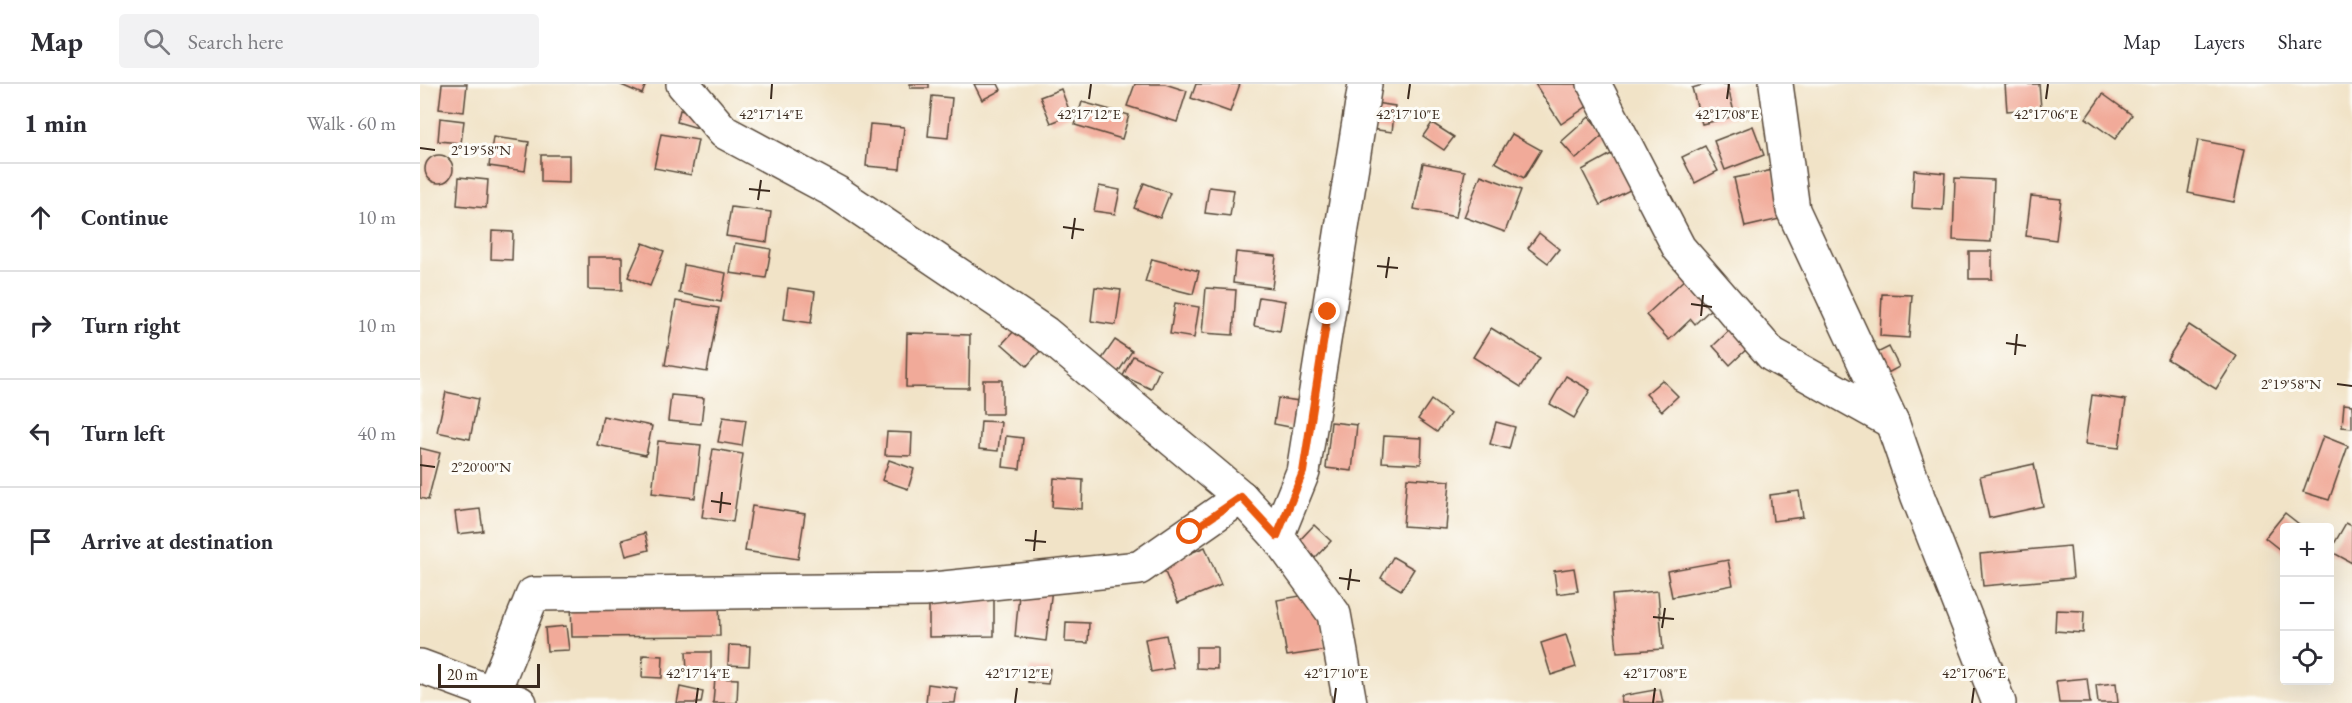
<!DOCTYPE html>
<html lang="en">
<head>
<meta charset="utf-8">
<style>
	body { margin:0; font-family:"EB Garamond",serif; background:#f2f2f3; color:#2b2b33 }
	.controls { position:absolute; right:18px; bottom:18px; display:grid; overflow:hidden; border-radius:6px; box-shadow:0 6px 24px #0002 }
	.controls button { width:54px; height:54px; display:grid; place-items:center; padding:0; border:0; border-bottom:2px solid #e1e1e2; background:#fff; color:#2b2b33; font:30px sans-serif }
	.scale { position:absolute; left:18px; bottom:15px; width:102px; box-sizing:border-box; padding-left:6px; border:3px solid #3b2a1e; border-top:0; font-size:16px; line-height:21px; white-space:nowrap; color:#3b2a1e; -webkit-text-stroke:4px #fdfcf7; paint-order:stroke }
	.stop { position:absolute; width:18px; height:18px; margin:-14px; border:4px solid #ea580c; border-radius:50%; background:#fff }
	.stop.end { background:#ea580c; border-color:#fff; box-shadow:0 2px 6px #0008 }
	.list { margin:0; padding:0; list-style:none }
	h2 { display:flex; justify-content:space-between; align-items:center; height:78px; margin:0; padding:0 24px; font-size:26px }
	h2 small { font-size:20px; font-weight:400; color:#7c7c81 }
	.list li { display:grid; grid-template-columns:39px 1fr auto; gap:18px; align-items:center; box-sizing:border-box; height:108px; padding:0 24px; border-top:2px solid #e1e1e2 }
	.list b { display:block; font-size:22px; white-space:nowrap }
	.list em { font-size:20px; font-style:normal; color:#7c7c81 }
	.icon { flex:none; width:33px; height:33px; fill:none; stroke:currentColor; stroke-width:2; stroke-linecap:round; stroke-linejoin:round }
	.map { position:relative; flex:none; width:1932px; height:619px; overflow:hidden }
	header { display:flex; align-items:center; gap:36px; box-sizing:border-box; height:84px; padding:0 30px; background:#fff; border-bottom:2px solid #e1e1e2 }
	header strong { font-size:28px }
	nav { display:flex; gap:33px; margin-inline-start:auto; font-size:21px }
	.search { width:420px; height:54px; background:#f2f2f3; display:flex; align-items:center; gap:15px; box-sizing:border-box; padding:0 21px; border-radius:6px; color:#7c7c81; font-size:22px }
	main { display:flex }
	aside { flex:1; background:#fff }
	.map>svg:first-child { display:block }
	.building { fill:#f1aa99 }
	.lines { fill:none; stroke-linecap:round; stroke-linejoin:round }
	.street-casing { stroke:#564637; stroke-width:36 }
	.street { stroke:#fff; stroke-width:33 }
	.route { stroke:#ea580c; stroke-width:8 }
	.ticks { fill:none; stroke:#3b2a1e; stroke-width:2 }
	.ticks-label { font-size:15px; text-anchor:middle; fill:#3b2a1e; stroke:#fdfcf7; stroke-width:6; stroke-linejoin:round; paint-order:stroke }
</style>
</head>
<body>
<header>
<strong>Map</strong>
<div class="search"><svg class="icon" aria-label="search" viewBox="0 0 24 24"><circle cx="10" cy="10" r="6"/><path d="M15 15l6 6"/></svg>Search here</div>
<nav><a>Map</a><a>Layers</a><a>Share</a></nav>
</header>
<main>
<aside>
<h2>1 min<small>Walk · 60 m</small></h2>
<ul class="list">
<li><svg class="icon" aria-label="ahead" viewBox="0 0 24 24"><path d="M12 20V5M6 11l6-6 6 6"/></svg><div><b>Continue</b></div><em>10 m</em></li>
<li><svg class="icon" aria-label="right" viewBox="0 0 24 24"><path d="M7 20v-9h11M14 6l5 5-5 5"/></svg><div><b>Turn right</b></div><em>10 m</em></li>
<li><svg class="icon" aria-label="left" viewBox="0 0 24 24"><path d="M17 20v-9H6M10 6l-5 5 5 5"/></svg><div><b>Turn left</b></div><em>40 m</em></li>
<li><svg class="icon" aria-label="arrive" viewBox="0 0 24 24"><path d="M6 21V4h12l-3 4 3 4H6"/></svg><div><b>Arrive at destination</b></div></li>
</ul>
</aside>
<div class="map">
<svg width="1932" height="619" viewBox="0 0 1932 619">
	<rect width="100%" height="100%" fill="#fdfcf7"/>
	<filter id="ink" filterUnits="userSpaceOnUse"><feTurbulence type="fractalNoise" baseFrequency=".0167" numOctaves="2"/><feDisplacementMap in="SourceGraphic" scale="12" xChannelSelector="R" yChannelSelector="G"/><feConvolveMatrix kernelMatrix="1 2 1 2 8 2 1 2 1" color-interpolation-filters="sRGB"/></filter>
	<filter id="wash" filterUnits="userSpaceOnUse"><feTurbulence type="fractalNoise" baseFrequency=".008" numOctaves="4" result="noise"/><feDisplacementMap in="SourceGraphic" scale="24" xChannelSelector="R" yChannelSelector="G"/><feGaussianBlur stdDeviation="1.35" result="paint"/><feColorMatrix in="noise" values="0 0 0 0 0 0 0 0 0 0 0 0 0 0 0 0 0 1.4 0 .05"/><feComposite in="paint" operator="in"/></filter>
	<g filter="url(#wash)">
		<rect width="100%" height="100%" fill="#f1e3c7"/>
		<g id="blocks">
			<g class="building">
				<polygon points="22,0 47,0 44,28 19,25"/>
				<polygon points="199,0 226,0 222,10"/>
				<rect x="490" y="0" width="19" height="4"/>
				<polygon points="554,0 578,0 581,6 562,16"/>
				<polygon points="715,0 745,0 767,7 757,38 707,22"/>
				<polygon points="776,0 820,0 810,28 771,14"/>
				<polygon points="1115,0 1159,0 1172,19 1141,40"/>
				<polygon points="1286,0 1307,0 1315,32 1282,40 1272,4"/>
				<polygon points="1585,0 1619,0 1621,24 1587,27"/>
				<polygon points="641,5 651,31 631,39 620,13"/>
				<polygon points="1683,10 1712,31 1695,55 1666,34"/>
				<polygon points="512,12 532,14 528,54 508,52"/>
				<polygon points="662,18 709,31 702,55 655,41"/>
				<polygon points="955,19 975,22 972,48 951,45"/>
				<polygon points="260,26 281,32 278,44 257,38"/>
				<polygon points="1169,33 1184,50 1156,75 1141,58"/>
				<polygon points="20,34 44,37 41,59 18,57"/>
				<polygon points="1012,39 1034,53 1024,66 1003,52"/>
				<polygon points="450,40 484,43 480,85 446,82"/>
				<polygon points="1333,42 1344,71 1305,86 1294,57"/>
				<polygon points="241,50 278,56 271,91 234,84"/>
				<polygon points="1092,50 1121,66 1104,94 1075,78"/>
				<polygon points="73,53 109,58 105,87 69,82"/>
				<polygon points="1778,56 1825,65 1814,118 1768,109"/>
				<polygon points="1285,62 1298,87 1275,99 1262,73"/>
				<polygon points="1193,69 1212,105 1180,121 1162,86"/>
				<polygon points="121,71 149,71 149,99 121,98"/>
				<circle cx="19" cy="85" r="14"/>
				<polygon points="1003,79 1045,87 1036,133 994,125"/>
				<polygon points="1353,86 1364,134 1325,143 1314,94"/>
				<polygon points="1494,86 1525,89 1523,126 1492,124"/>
				<polygon points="1061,91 1101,106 1085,148 1044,133"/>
				<polygon points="39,93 68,96 66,124 37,121"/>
				<polygon points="1535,94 1574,96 1571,158 1533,156"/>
				<polygon points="724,99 750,109 740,134 714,124"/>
				<polygon points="679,102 700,106 695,130 674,127"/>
				<polygon points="789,103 814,106 810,132 785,129"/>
				<polygon points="1611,112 1641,115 1636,156 1606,152"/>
				<polygon points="311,123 351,128 347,158 306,152"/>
				<polygon points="72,147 93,148 92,176 71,175"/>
				<polygon points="1119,149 1139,165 1128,179 1108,164"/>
				<polygon points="223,159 244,167 230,202 208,193"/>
				<polygon points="315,159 351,165 346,194 310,189"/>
				<rect x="1549" y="167" width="23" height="28"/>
				<polygon points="816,168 856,172 852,204 813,199"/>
				<polygon points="168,173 202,173 202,206 168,205"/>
				<polygon points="732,175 779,187 773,210 725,198"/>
				<polygon points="264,181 306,189 301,218 259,209"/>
				<polygon points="1267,193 1294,222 1275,240 1271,235 1249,256 1226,231"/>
				<polygon points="675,203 701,206 696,241 671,237"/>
				<polygon points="368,204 395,208 391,239 364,235"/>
				<polygon points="786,204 816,206 813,251 782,249"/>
				<polygon points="1462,210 1492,211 1489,254 1460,252"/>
				<polygon points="839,213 865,217 860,247 834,242"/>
				<polygon points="256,217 299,224 287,288 245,281"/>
				<polygon points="755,219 779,223 774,254 750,250"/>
				<polygon points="1769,241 1817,272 1796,305 1747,275"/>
				<polygon points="1314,242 1332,260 1310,281 1293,262"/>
				<polygon points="597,244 621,266 607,282 582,260"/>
				<polygon points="1071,244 1120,274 1101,303 1053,273"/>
				<polygon points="487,249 550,251 549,304 486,303"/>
				<polygon points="695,256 712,267 697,290 679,279"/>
				<polygon points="1469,263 1479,283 1464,291 1453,271"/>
				<polygon points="713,272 740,285 731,305 703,292"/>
				<polygon points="1146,292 1170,306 1154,334 1130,320"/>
				<rect x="563" y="296" width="19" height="34"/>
				<polygon points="1242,296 1258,312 1242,327 1226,310"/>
				<polygon points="26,308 58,315 50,355 17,348"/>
				<polygon points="251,311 284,314 281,340 248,337"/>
				<polygon points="1672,311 1706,316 1699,364 1665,360"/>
				<polygon points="858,314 879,317 875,344 854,340"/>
				<polygon points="1011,316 1030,330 1017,348 998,335"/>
				<polygon points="1924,320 1932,321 1932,344 1922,343"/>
				<polygon points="183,332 232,342 226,371 177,361"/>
				<polygon points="303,333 326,336 322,362 298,358"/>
				<polygon points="561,337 581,338 578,367 559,365"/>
				<polygon points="911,338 937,341 932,387 906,384"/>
				<polygon points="1076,338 1095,343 1089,365 1070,360"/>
				<polygon points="467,348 492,349 491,372 465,371"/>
				<polygon points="586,352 603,354 600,385 583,383"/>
				<polygon points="964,352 1002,354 1001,380 962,378"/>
				<polygon points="1903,352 1928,362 1909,416 1883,408"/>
				<polygon points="238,357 281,361 275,414 232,409"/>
				<polygon points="0,364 20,369 8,416 0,414"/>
				<polygon points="293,365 323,370 313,438 282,433"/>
				<polygon points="469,376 494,385 488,405 462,396"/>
				<polygon points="1614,380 1623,422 1569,434 1560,392"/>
				<polygon points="634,394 663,396 662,425 632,423"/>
				<polygon points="987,394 1030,397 1026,445 983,442"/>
				<polygon points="1379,407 1383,433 1353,437 1350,411"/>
				<polygon points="332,422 385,430 378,475 325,467"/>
				<polygon points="60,425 63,447 38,450 35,428"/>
				<polygon points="1865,429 1884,444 1864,444 1864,469 1845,454"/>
				<polygon points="1926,439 1932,442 1932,479 1910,467"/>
				<polygon points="894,441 911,457 895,474 878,458"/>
				<polygon points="225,449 229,466 206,472 202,456"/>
				<polygon points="1650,462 1653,494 1563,502 1560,470"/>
				<polygon points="785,463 801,501 758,519 742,481"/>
				<polygon points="973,473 994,485 981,506 961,494"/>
				<polygon points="1308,476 1313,501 1252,513 1247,487"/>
				<polygon points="1154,484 1158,507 1137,510 1134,487"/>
				<polygon points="600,500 632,504 626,557 595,553"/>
				<polygon points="1238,507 1243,565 1197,568 1192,511"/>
				<polygon points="897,509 906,566 867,572 857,516"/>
				<polygon points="509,510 574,510 574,552 509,553"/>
				<polygon points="299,515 300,552 152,553 151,516"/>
				<polygon points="1636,526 1664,527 1663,549 1635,547"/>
				<polygon points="646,538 669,539 668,559 645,558"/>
				<polygon points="146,542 149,566 127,567 125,544"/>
				<polygon points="746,551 753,584 731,588 725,555"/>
				<polygon points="1146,551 1156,583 1131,591 1121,559"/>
				<polygon points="309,561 330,562 329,582 308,581"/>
				<polygon points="776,563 797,563 797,585 776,584"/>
				<polygon points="266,568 291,568 291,587 267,588"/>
				<polygon points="223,571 243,572 242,594 222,593"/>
				<polygon points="610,583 630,585 628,600 608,598"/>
				<polygon points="295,594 318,595 317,619 293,619"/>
				<polygon points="1667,594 1670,619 1639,619 1636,597"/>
				<polygon points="1696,599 1698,619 1678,619 1676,601"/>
				<polygon points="508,600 537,604 535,619 506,619"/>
				<polygon points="260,603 283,608 281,619 257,619"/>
				<polygon points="1240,605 1243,619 1202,619 1201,612"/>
			</g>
		</g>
	</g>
	<g filter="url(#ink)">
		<use href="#blocks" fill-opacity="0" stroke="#564637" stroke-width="1.5"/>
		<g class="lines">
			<g class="street-casing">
				<g id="street">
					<polyline points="263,0 304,48 416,108 625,249 821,413 857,452 914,530 930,619"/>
					<polyline points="1174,0 1259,164 1352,271 1472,338"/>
					<polyline points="1356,0 1373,126 1472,338 1498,413 1579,619"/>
					<polyline points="857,452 883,388 945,0"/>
					<polyline points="0,582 100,619"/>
					<polyline points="69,619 113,510 504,506 719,484 821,413"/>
				</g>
			</g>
			<use href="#street" class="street"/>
		</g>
	</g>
	<g class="lines" filter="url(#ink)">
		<polyline class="route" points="770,448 821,413 857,452 883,388 908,228"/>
	</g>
	<path class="ticks" d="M351,15L352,0M669,15L671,0M988,15L990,0M1307,15L1309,0M1626,15L1628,0M0,64L15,66M329,105L350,107M338,116L341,96M643,143L664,146M652,155L655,134M957,182L978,184M966,194L969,173M1271,220L1292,223M1281,232L1283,211M1586,259L1606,262M1595,271L1597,250M1917,300L1932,302M0,381L15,383M291,417L311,420M300,429L302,408M605,456L626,458M614,467L616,446M919,494L940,497M928,506L931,485M1233,533L1254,535M1242,544L1245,524M276,619L278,604M595,619L597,604M914,619L916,604M1233,619L1235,604M1552,619L1554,604"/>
	<g class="ticks-label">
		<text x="351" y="35">42°17'14"E</text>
		<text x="669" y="35">42°17'12"E</text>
		<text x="988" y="35">42°17'10"E</text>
		<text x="1307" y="35">42°17'08"E</text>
		<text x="1626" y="35">42°17'06"E</text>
		<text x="61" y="71">2°19'58"N</text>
		<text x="1871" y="305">2°19'58"N</text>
		<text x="61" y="388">2°20'00"N</text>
		<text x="278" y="594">42°17'14"E</text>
		<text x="597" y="594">42°17'12"E</text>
		<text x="916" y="594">42°17'10"E</text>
		<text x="1235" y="594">42°17'08"E</text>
		<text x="1554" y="594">42°17'06"E</text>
	</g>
</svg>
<div class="controls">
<button>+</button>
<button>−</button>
<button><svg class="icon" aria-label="locate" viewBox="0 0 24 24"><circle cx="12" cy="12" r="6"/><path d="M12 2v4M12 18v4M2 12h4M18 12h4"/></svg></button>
</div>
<div class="scale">20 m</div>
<div class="stop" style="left:770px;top:448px"></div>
<div class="stop end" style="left:908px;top:228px"></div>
</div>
</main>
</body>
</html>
